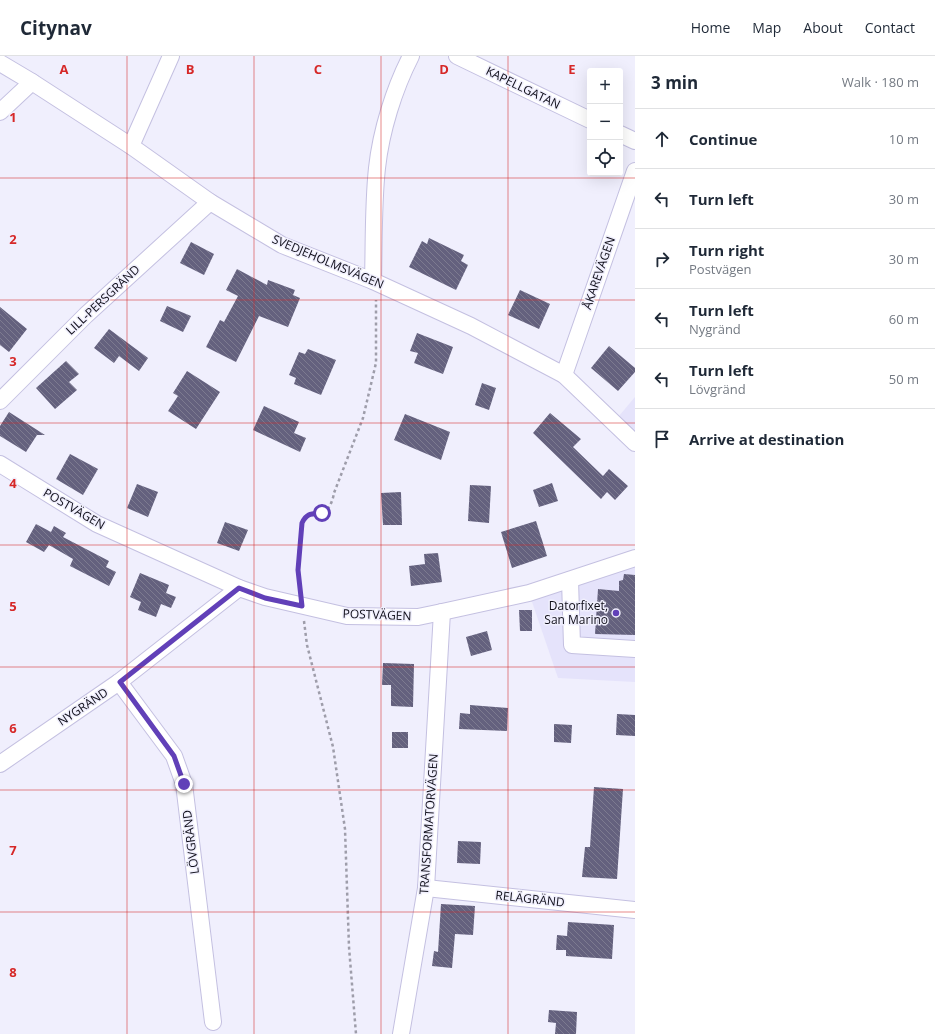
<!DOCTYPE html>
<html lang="en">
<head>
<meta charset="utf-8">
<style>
	body { margin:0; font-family:"Open Sans",sans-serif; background:#f6f6f7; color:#1f2937 }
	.controls { position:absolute; right:12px; top:12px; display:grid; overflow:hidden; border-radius:4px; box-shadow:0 4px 16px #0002 }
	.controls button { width:36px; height:36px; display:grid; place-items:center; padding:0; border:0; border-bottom:1px solid #e0e1e3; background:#fff; color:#1f2937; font:20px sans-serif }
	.stop { position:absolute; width:12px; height:12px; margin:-9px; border:3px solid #6140b8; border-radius:50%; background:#fff }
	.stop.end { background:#6140b8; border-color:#fff; box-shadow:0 1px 4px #0008 }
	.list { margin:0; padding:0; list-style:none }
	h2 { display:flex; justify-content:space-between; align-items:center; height:52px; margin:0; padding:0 16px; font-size:17px }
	h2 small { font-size:13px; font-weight:400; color:#747a83 }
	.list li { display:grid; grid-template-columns:26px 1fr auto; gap:12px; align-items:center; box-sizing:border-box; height:60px; padding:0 16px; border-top:1px solid #e0e1e3 }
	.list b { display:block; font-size:15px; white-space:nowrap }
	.list p { margin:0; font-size:13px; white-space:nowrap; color:#747a83 }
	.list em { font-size:13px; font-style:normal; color:#747a83 }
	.icon { flex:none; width:22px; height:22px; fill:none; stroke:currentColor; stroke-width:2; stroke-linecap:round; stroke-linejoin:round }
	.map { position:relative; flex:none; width:635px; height:978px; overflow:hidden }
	header { display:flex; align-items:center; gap:24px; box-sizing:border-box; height:56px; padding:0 20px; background:#fff; border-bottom:1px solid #e0e1e3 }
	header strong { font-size:19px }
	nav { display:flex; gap:22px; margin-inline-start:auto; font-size:14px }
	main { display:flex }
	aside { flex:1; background:#fff }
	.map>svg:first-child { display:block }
	.built { fill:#e5e3fb }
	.building { fill:url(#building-back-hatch) }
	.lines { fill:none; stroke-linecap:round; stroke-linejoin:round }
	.minor-casing { stroke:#c4c0e1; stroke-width:18 }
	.path { stroke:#9e9daa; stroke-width:2.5; stroke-dasharray:3 3; stroke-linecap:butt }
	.minor { stroke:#fff; stroke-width:16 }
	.route { stroke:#6140b8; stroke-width:5 }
	.grid { fill:none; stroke:#d62828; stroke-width:1; stroke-opacity:0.55 }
	.poi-dot { fill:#6140b8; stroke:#f0effd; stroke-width:1.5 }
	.labels { text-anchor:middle; stroke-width:3; stroke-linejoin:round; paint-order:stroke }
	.street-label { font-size:12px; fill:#0f0e19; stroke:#f0effd }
	.poi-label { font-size:12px; fill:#0f0e19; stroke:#f0effd; text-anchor:end }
	.grid-label { font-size:13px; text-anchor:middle; font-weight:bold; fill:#d62828; stroke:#f0effd; stroke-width:3; stroke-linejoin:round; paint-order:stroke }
</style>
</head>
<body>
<header>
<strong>Citynav</strong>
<nav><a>Home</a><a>Map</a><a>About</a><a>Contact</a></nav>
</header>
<main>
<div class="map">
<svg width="635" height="978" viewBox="0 0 635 978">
	<defs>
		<pattern id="building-back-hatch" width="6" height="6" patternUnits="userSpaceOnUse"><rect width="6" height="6" fill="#64617e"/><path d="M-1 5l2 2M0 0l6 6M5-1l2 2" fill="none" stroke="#7d7b90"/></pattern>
	</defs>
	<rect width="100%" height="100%" fill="#f0effd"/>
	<g class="built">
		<polygon points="635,341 635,387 614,366"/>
		<polygon points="635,502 635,626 558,622 529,537"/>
	</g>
	<g class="building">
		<polygon points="429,182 464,199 461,205 468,209 456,234 409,211 422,185 427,188"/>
		<polygon points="191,186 214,198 204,219 180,207"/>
		<polygon points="237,213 267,229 268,224 295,234 293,239 300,242 288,271 259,260 236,306 206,291 220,264 224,266 238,240 226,234"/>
		<polygon points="520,234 550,248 539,273 508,259"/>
		<polygon points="167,250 191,260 183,276 160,265"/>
		<polygon points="0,251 27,273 9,296 0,289"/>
		<polygon points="109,273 148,302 139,315 119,300 114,307 94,292"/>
		<polygon points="417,277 453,291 443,318 414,307 418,297 410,295"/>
		<polygon points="609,290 635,312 635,316 618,335 591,312"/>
		<polygon points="308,293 336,304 321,339 294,328 296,322 289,319 299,296 305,298"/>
		<polygon points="66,305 79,318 69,326 77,334 55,353 36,332"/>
		<polygon points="187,315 220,336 196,373 168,355 178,340 173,337"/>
		<polygon points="482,327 496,332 489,354 475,349"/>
		<polygon points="264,350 299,366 294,377 306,382 300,396 253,374"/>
		<polygon points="9,356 45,379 37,379 26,396 0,380 0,370"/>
		<polygon points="550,357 581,383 573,391 603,420 609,413 628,430 615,444 607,436 601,443 533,377"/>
		<polygon points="405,358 450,376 441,404 394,384"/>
		<polygon points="70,398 98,413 83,439 56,423"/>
		<polygon points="552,427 558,445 539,451 533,434"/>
		<polygon points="137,428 158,436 148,461 127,452"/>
		<polygon points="470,429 491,430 489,467 468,465"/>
		<polygon points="401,436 402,469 383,469 381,437"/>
		<polygon points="536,465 547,500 512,512 501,476"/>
		<polygon points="225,466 248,474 239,495 217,487"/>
		<polygon points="36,468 51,476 54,470 66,477 63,481 109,505 106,511 116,516 109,530 70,510 73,503 49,489 44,496 26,486"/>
		<polygon points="438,497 442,526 411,530 409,510 425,508 424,498"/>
		<polygon points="140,517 169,529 166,537 176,541 171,552 161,548 156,561 138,554 141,546 130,541"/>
		<polygon points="624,518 635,519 635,579 595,578 598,533 619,535 619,525 623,524"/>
		<polygon points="519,554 532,554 532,575 520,575"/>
		<polygon points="487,575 492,594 471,600 466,581"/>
		<polygon points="383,607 414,608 413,651 391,650 391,629 382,629"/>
		<polygon points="470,649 508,652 507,675 459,673 460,657 470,658"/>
		<polygon points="617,658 635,659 635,680 616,679"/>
		<polygon points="554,668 572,669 571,687 554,686"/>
		<rect x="392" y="676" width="16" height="16"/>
		<polygon points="594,731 623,733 617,823 582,821 585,791 590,791"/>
		<polygon points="458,785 481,786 480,808 457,807"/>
		<polygon points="441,848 475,850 473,879 455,878 452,912 432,910 434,895 438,896"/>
		<polygon points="568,866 614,869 612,903 566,900 566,894 556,894 557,879 567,880"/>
		<polygon points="549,954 577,956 576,978 555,978 556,967 548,966"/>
	</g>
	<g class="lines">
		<g class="minor-casing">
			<g id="minor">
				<polyline points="457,0 590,64"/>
				<polyline points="0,7 32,26 131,90 210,146 282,189 373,225 471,270 564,319 635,387"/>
				<polyline points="0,56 32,26"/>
				<polyline points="620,78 635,85"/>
				<polyline points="131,90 171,0"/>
				<path d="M373,225C374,188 373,149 377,112C381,75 394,33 411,0"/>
				<polyline points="564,319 635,115"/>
				<polyline points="0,345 86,259 210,146"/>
				<polyline points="0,408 97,468 239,532 265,541 347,560 418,561 442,556 529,537 635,502"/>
				<polyline points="570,524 572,589 635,593"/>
				<polyline points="119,626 174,700 184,728 213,966"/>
				<polyline points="0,708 119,626 239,532"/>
				<polyline points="426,832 635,854"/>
				<polyline points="401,978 426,832 442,556"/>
			</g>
		</g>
		<g class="path">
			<path d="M300,532C299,526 298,520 298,514C298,504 300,469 305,462C309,456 316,460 322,457C329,455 333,444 334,437L363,362L376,307V244"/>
			<polyline points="304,565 307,589 333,691 345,773 349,891 356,978"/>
		</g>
		<use href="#minor" class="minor"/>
	</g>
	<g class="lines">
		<path class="route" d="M184,728L174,700L120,626L239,532L265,542L302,550L298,514L302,467C307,457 311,458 322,457"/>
	</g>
	<path class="grid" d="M127,0V978M254,0V978M381,0V978M508,0V978M0,122H635M0,244H635M0,367H635M0,489H635M0,611H635M0,734H635M0,856H635"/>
	<circle class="poi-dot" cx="616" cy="557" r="4"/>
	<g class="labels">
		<g class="street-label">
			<text transform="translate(523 32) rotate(26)" y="4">KAPELLGATAN</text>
			<text transform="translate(328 206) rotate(23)" y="4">SVEDJEHOLMSVÄGEN</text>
			<text transform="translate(599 217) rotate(-71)" y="4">ÅKAREVÄGEN</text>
			<text transform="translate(103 244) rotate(-43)" y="4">LILL-PERSGRÄND</text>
			<text transform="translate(74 453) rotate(30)" y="4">POSTVÄGEN</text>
			<text transform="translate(377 559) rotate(2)" y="4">POSTVÄGEN</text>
			<text transform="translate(83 651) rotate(-34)" y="4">NYGRÄND</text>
			<text transform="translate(429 768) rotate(-86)" y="4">TRANSFORMATORVÄGEN</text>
			<text transform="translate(191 786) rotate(-97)" y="4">LÖVGRÄND</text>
			<text transform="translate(530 843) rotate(6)" y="4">RELÄGRÄND</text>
		</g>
		<g class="poi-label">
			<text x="608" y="554">Datorfixet,<tspan x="608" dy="14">San Marino</tspan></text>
		</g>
	</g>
	<g class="grid-label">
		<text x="64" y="18">A</text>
		<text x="190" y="18">B</text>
		<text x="318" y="18">C</text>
		<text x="444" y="18">D</text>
		<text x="572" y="18">E</text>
		<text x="13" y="66">1</text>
		<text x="13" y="188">2</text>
		<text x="13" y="310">3</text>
		<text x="13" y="432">4</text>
		<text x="13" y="555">5</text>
		<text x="13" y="677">6</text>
		<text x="13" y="799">7</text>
		<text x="13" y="921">8</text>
	</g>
</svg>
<div class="controls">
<button>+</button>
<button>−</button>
<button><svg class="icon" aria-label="locate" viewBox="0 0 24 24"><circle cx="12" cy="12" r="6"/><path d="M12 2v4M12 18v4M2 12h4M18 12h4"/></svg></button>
</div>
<div class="stop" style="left:322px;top:457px"></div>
<div class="stop end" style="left:184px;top:728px"></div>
</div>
<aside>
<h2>3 min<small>Walk · 180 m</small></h2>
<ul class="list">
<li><svg class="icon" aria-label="ahead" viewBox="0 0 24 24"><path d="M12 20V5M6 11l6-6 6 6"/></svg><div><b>Continue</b></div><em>10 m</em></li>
<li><svg class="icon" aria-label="left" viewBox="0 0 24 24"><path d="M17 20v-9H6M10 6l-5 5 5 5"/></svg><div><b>Turn left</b></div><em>30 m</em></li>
<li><svg class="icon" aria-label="right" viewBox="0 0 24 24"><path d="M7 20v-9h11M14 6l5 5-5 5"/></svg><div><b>Turn right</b><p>Postvägen</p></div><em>30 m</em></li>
<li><svg class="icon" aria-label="left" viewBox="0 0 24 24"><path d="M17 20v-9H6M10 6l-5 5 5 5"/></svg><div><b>Turn left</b><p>Nygränd</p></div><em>60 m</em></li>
<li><svg class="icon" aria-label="left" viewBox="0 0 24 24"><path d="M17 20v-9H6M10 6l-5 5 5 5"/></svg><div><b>Turn left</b><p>Lövgränd</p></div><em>50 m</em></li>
<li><svg class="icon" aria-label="arrive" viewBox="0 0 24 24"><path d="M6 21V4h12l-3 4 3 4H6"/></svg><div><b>Arrive at destination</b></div></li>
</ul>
</aside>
</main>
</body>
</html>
